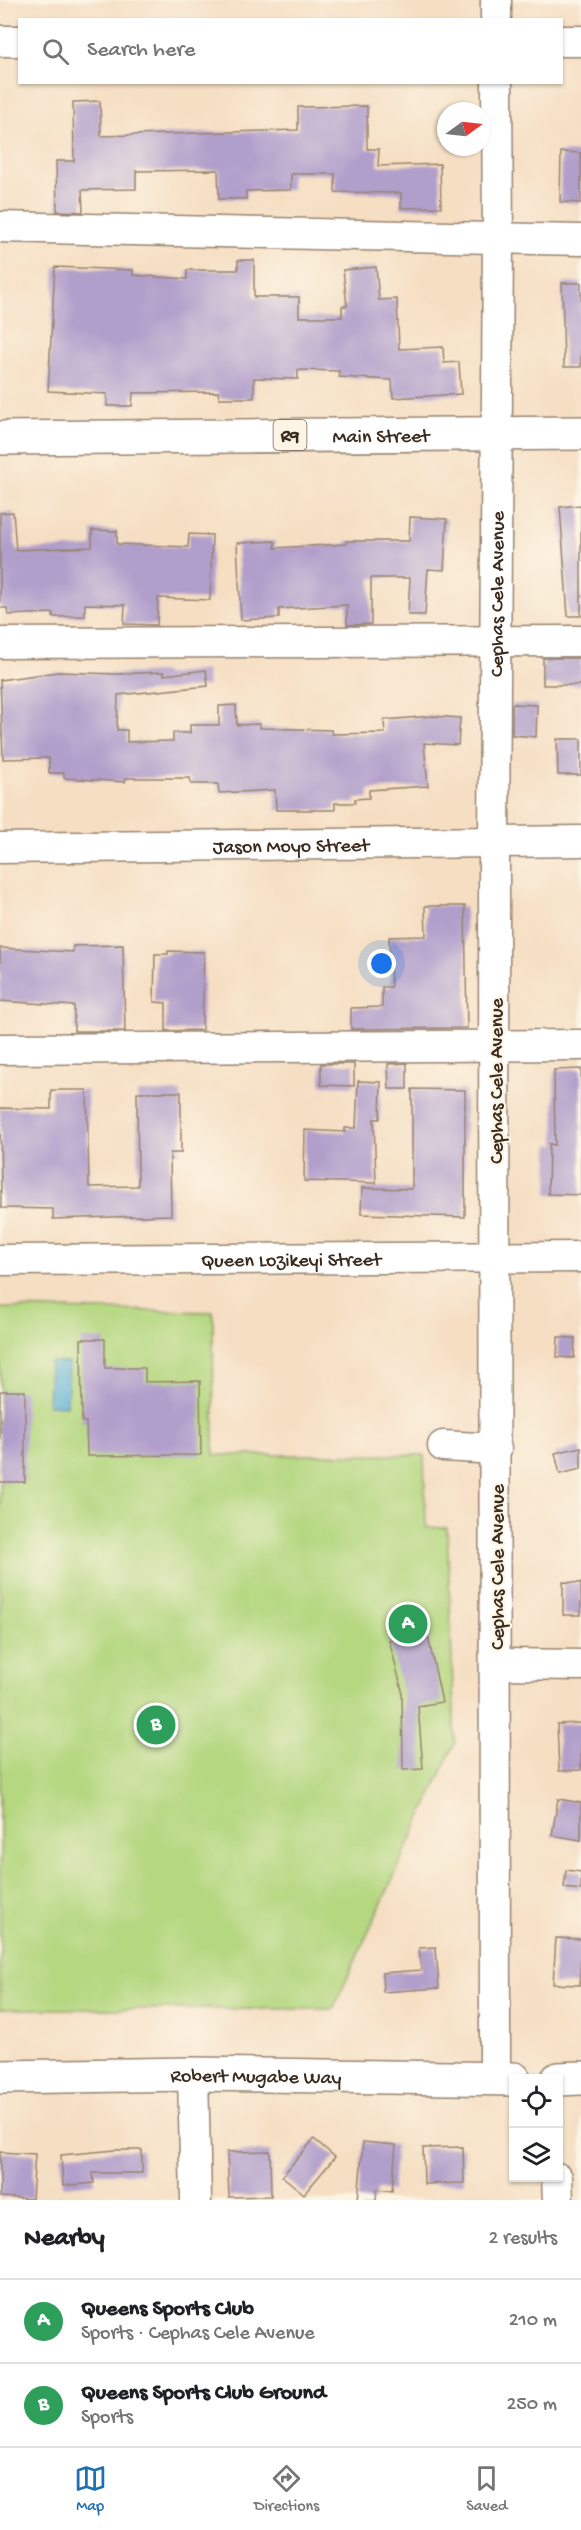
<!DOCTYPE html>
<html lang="en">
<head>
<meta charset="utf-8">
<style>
	body { margin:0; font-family:"Gochi Hand",sans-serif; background:#f6f6f6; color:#202124 }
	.controls { position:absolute; right:18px; bottom:18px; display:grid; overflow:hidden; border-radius:0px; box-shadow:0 2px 4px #0004 }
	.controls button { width:54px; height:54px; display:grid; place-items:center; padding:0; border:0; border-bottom:2px solid #e0e0e0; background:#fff; color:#202124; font:30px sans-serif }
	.compass { position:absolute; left:437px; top:102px; width:54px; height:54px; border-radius:50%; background:#fff; box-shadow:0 2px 4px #0004; rotate:75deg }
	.you { position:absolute; left:382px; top:964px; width:21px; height:21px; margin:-15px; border:4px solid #fff; border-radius:50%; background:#1a73e8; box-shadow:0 0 0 9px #1a73e833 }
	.badge { display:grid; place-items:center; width:39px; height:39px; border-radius:50%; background:#1f6fb2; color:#fff; font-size:20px; font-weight:700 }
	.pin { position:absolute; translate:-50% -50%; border:3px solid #fff; box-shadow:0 2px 6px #0006 }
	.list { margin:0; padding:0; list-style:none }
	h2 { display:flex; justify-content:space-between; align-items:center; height:78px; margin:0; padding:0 24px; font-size:26px }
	h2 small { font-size:20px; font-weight:400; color:#757577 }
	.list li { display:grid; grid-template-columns:39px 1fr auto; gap:18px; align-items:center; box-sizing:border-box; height:84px; padding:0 24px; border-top:2px solid #e0e0e0 }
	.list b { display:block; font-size:22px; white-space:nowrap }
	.list p { margin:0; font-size:20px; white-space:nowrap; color:#757577 }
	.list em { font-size:20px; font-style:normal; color:#757577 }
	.icon { flex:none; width:33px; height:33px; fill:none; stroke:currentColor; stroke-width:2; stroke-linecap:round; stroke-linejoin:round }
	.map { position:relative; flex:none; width:581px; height:2200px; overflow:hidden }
	.search { position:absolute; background:#fff; box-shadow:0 2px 4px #0004; left:18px; right:18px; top:18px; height:66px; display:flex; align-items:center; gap:15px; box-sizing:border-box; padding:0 21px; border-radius:0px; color:#757577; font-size:22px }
	.sheet { height:246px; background:#fff }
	nav { display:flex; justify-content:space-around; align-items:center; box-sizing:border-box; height:84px; border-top:2px solid #e0e0e0; background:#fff; font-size:16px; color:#757577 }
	nav a { display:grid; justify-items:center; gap:3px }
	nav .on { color:#1f6fb2 }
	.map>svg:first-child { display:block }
	.green { fill:#b4d77f; stroke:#78804e; stroke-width:1.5 }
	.water { fill:#58b1d5; stroke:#4a6e7a; stroke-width:1.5 }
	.building { fill:#b09ecb }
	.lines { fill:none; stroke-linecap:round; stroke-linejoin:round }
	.minor-casing { stroke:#988470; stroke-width:33 }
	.major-casing { stroke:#988470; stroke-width:36 }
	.highway-casing { stroke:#988470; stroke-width:36 }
	.minor { stroke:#fff; stroke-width:30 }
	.major { stroke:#fff; stroke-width:33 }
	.highway { stroke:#fff; stroke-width:33 }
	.labels { text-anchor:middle; stroke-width:4.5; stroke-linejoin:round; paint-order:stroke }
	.shield { fill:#fcf5e5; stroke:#75675a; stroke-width:1.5 }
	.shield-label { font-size:18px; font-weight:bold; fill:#3b2a1e }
	.street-label { font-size:20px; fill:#3b2a1e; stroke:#fcf5e5 }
</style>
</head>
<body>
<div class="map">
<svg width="581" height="2200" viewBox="0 0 581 2200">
	<rect width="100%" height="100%" fill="#fcf5e5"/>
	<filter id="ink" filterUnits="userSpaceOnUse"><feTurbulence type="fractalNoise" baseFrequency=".0167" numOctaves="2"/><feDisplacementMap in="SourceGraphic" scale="12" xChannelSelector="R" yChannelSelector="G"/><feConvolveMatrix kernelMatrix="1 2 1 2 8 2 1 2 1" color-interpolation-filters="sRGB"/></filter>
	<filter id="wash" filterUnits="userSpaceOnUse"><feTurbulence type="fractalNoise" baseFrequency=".008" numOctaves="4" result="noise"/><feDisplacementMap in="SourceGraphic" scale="24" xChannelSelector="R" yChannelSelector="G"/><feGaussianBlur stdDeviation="1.35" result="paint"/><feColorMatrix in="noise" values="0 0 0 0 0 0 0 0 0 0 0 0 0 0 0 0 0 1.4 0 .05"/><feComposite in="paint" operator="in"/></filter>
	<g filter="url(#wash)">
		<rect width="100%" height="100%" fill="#f5dec2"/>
		<polygon class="green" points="0,1308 213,1312 214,1455 424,1455 426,1527 447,1528 455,1743 333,2009 0,2009"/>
		<polygon class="water" points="50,1362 69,1363 67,1406 48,1405"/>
		<g id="blocks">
			<g class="building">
				<polygon points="100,101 101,136 298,130 298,107 367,106 367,149 379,149 378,166 440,164 441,207 401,208 401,193 335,192 335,174 291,174 291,190 246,191 246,199 219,199 218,170 136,171 136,189 82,190 83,212 57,211 56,161 74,161 73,102"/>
				<polygon points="561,152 581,153 581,203 560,202"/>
				<polygon points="238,260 254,260 254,297 299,297 299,317 342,317 342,306 347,306 343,270 376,267 379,300 397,299 399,349 443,347 444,363 459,362 461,394 393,398 392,380 339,377 339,371 298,370 298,379 254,378 254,398 219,398 218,392 133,393 132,406 107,406 107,394 48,391 55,267 133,270 133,275 187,279 187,270 238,270"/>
				<polygon points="562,283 581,283 581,367 564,367"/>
				<polygon points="581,505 581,616 568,616 560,507"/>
				<polygon points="13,512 16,550 92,547 92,530 117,531 117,544 188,547 189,534 212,535 210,600 158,598 157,625 124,624 125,605 85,604 85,616 53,617 53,613 8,615 7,608 0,608 0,513"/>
				<polygon points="410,517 447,519 444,570 428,569 425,615 408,615 410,578 371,578 371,624 347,625 347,605 279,609 279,618 241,620 237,543 275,541 275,548 346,544 346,541 409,541"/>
				<rect x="543" y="658" width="38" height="27"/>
				<polygon points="206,670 208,686 118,695 117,730 127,730 127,742 173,741 173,733 190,733 190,725 219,725 219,706 236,705 237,725 260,724 260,728 331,730 332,734 385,733 384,720 433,716 460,718 458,745 424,743 428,786 369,790 369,798 355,799 355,803 335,803 335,810 276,810 275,790 219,793 218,784 191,784 190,778 126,778 125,782 64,778 64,773 49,773 49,758 3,759 0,680 58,672 117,674 164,672 164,675"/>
				<polygon points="512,704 537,705 536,737 512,735"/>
				<polygon points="557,739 581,739 581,775 558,775"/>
				<polygon points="425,906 465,906 467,1028 351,1029 351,1008 382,1007 382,987 391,987 389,937 426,936"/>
				<polygon points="123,945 125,1031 74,1031 74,1006 0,1001 0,948 73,952 73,946"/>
				<polygon points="168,951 204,952 202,1030 166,1031 166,1003 154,1002 155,954 168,954"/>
				<polygon points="407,1063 407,1089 389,1089 388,1064"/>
				<polygon points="321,1064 354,1064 354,1086 321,1085"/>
				<polygon points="581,1069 581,1195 548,1194 549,1144 555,1145 554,1070"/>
				<polygon points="358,1081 381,1082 380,1119 374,1119 376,1183 304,1181 305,1130 345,1132 345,1128 356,1128"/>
				<polygon points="412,1089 465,1090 465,1217 361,1214 362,1188 412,1189"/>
				<polygon points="51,1090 87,1090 89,1187 138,1186 137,1092 181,1092 181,1153 170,1153 171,1215 53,1219 53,1209 1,1208 0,1108 51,1109"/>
				<polygon points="558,1337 575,1338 574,1358 557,1357"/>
				<polygon points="81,1339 105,1339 105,1368 145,1368 145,1382 200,1381 201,1455 87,1456 86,1422 82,1422"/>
				<rect x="0" y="1391" width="25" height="91"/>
				<polygon points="581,1447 581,1469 560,1474 555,1453"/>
				<polygon points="563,1582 581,1583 581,1615 563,1615"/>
				<polygon points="427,1632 442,1702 418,1706 423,1769 403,1770 402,1690 389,1640"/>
				<polygon points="581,1723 581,1770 559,1771 557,1724"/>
				<polygon points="558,1799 581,1803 581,1840 552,1835"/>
				<polygon points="566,1870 581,1872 581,1890 564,1888"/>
				<polygon points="556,1938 581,1939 580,1985 553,1984"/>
				<polygon points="436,1947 439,1988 383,1992 382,1973 421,1970 419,1948"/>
				<polygon points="314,2139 335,2157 304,2194 282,2176"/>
				<polygon points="363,2142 396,2145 392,2191 377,2189 376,2200 358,2200"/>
				<polygon points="463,2147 464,2183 424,2184 423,2148"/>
				<polygon points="116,2150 142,2150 142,2173 93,2173 94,2183 63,2186 61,2155"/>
				<polygon points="270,2151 271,2196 229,2197 227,2152"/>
				<polygon points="0,2152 35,2154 32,2199 0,2197"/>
			</g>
		</g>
	</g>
	<g filter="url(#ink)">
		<use href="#blocks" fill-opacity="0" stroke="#988470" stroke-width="1.5"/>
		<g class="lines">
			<g class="minor-casing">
				<g id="minor">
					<polyline points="496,0 496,20"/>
					<polyline points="0,41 20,41"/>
					<polyline points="562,41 581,41"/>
					<polyline points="0,227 581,240"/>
					<polyline points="0,643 581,641"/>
					<path id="s1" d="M0,848L581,841"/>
					<polyline points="0,1049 581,1045"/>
					<path id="s2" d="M0,1260L581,1257"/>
					<polyline points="443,1446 496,1449"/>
					<polyline points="497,1664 581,1665"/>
					<polyline points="193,2074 196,2200"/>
					<path id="s3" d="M495,2079L494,841L498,239L497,82"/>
					<polyline points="557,2178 558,2200"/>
				</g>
			</g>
			<g class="major-casing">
				<g id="major">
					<path id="s4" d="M0,2077L193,2074L514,2079"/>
					<polyline points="558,2079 581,2078"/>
				</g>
			</g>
			<g class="highway-casing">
				<g id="highway">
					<path id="s5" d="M0,438L581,433"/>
				</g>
			</g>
			<use href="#minor" class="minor"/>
			<use href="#major" class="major"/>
			<use href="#highway" class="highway"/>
		</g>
	</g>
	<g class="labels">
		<rect class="shield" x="273.5" y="420" width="33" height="30" rx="4.5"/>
		<g class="shield-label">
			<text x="290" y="441">R9</text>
		</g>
		<g class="street-label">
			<text dy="7" stroke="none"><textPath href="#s5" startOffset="381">Main Street</textPath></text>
			<text dy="7" stroke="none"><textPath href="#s3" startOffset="1485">Cephas Cele Avenue</textPath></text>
			<text dy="7" stroke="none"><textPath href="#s1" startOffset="291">Jason Moyo Street</textPath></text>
			<text transform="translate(495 1081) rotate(-90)" y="7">Cephas Cele Avenue</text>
			<text dy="7" stroke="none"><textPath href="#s2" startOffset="291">Queen Lozikeyi Street</textPath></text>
			<text transform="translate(496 1567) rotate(-90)" y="7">Cephas Cele Avenue</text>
			<text dy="7" stroke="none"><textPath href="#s4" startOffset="256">Robert Mugabe Way</textPath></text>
		</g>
	</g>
</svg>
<div class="controls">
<button><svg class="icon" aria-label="locate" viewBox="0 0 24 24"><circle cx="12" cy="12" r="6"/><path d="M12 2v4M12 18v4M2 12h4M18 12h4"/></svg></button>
<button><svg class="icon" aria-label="layers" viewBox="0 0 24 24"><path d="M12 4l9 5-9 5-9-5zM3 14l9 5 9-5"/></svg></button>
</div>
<svg class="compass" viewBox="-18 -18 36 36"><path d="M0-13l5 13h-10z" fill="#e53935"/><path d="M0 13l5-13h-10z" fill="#757577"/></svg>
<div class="you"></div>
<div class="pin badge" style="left:408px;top:1624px;background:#2e9e5b">A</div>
<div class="pin badge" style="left:156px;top:1725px;background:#2e9e5b">B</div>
<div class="search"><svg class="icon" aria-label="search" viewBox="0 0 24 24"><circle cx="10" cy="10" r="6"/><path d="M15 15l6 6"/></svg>Search here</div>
</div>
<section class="sheet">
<h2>Nearby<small>2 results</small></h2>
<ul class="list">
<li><span class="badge" style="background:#2e9e5b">A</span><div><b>Queens Sports Club</b><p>Sports · Cephas Cele Avenue</p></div><em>210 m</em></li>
<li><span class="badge" style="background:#2e9e5b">B</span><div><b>Queens Sports Club Ground</b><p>Sports</p></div><em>250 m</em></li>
</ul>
</section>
<nav>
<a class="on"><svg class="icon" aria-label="map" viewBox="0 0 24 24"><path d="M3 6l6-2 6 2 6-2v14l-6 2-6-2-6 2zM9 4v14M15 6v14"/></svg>Map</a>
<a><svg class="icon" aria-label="directions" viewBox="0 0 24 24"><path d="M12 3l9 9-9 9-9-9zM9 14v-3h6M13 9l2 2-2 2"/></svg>Directions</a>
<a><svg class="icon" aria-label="saved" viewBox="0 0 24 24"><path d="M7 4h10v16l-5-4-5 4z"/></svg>Saved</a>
</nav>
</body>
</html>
